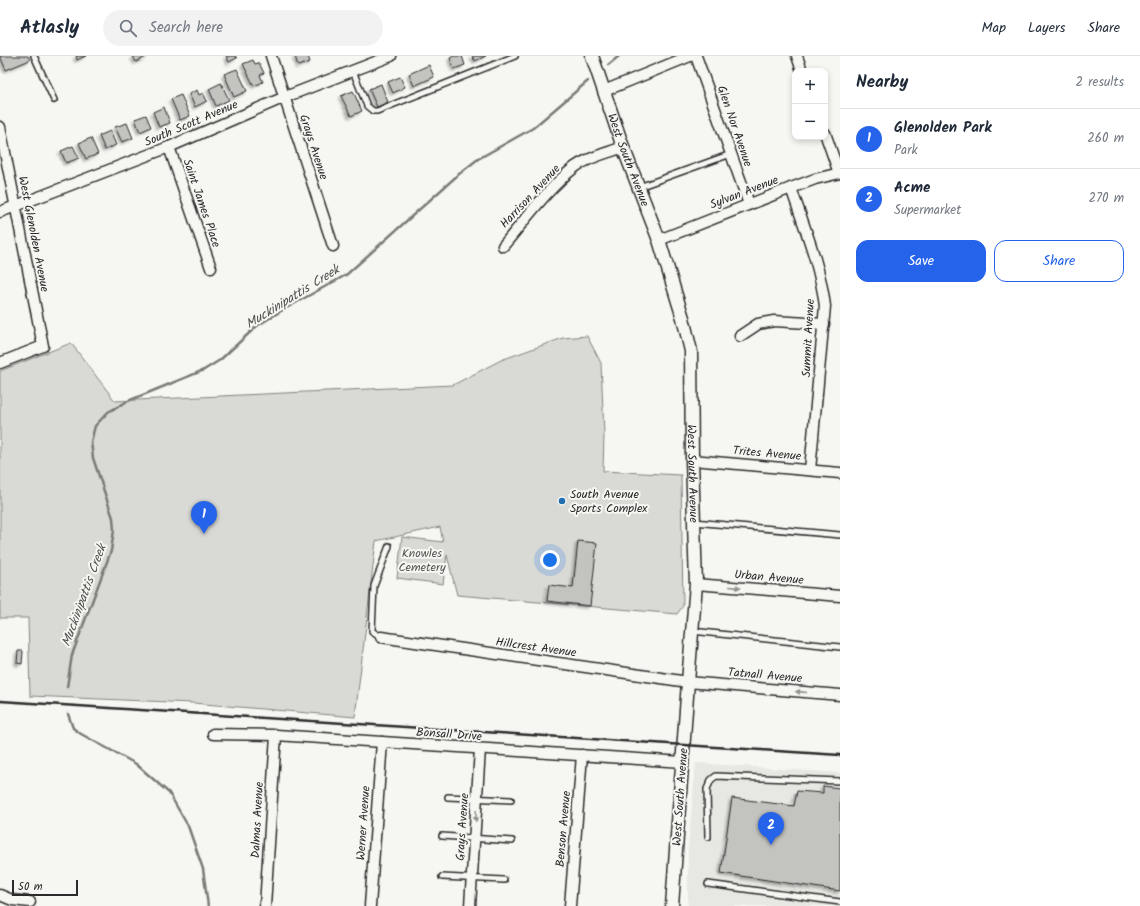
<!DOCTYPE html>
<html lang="en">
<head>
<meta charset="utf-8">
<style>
	body { margin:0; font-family:Kalam,sans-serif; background:#f2f2f3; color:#1f2937 }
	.controls { position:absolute; right:12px; top:12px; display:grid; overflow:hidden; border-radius:8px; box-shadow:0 2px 6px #0003 }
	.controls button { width:36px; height:36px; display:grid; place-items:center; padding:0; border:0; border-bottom:1px solid #e0e1e3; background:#fff; color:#1f2937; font:20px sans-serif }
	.scale { position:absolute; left:12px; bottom:10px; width:66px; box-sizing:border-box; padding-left:4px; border:2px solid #2b2b2b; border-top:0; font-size:11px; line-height:14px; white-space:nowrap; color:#2b2b2b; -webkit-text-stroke:3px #f6f6f2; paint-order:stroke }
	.you { position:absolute; left:550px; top:504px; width:14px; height:14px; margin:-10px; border:3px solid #fff; border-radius:50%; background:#1a73e8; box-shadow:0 0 0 6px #1a73e833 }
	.badge { display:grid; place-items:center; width:26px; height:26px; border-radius:50%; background:#2563eb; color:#fff; font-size:13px; font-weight:700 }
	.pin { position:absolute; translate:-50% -33px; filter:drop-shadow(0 1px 2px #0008) }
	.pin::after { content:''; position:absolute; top:21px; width:14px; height:12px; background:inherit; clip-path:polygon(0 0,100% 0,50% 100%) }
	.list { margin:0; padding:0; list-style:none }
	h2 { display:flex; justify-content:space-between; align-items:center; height:52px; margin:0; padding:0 16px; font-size:17px }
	h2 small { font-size:13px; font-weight:400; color:#747a83 }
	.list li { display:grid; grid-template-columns:26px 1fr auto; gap:12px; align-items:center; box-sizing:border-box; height:60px; padding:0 16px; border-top:1px solid #e0e1e3 }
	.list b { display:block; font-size:15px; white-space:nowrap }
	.list p { margin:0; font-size:13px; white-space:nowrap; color:#747a83 }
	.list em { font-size:13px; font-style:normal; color:#747a83 }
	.actions { display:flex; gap:8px; padding:12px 16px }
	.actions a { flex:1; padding:9px 0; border:1px solid #2563eb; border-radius:12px; text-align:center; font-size:14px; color:#2563eb }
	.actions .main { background:#2563eb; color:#fff }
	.icon { flex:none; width:22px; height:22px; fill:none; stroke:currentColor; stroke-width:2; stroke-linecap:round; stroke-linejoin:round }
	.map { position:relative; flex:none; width:840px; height:850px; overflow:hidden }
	header { display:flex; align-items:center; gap:24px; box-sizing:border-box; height:56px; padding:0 20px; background:#fff; border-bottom:1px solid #e0e1e3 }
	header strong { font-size:19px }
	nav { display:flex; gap:22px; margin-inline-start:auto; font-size:14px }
	.search { width:280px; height:36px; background:#f2f2f3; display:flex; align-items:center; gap:10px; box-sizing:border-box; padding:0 14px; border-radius:22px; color:#747a83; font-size:15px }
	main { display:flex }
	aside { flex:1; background:#fff }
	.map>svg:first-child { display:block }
	.built { fill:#e7e7e3 }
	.green { fill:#d9d9d5; stroke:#828280 }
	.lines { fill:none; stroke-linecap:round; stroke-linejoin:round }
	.stream { stroke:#7a7a78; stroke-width:2.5 }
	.building { fill:#c3c3c0; stroke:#2b2b2b; filter:url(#shadow) }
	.service-casing { stroke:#2b2b2b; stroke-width:8 }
	.minor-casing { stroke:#2b2b2b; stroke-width:13 }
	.tertiary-casing { stroke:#2b2b2b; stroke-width:15 }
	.service { stroke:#f6f6f2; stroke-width:5 }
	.minor { stroke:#f6f6f2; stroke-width:10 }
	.tertiary { stroke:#f6f6f2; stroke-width:12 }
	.rail { stroke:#2b2b2b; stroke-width:2.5 }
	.oneway { fill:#90908e }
	.poi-dot { fill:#1f6fb2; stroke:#f6f6f2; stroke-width:1.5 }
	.labels { text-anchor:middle; stroke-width:4; stroke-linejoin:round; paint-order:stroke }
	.street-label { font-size:12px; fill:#2b2b2b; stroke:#f6f6f2 }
	.poi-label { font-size:12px; fill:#2b2b2b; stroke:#f6f6f2; text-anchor:start }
	.park-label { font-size:12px; fill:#565656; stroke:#f6f6f2 }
	.water-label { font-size:13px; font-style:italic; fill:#525251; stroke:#f6f6f2 }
</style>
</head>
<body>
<header>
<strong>Atlasly</strong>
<div class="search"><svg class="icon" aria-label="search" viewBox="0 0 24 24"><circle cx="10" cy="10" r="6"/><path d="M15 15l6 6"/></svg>Search here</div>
<nav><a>Map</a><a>Layers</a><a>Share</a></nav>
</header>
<main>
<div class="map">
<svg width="840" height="850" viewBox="0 0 840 850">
	<defs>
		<filter id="shadow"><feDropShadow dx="-2.5" dy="2.5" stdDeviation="1" flood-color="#0004"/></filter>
	</defs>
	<rect width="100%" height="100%" fill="#f6f6f2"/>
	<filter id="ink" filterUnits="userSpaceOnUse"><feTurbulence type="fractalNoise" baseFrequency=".025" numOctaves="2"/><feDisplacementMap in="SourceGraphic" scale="8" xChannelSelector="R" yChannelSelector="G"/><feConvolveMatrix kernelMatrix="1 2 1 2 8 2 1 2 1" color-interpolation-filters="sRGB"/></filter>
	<g filter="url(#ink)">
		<polygon class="built" points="696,707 840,717 840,850 688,850 688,791"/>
		<polygon class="green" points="587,280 601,307 604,378 603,415 681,419 683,550 677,558 457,539 447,499 443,528 397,522 402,481 443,486 440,471 376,485 355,661 193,647 30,640 28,562 0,562 0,315 71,287 115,345 453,329 501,304 563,282"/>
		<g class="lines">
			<g class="stream">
				<polyline points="608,9 619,0"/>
				<polyline points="67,631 72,599 111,495 114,474 113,462 93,402 91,386 95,370 108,356 128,345 204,314 220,304 257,270 281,255 346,219 459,118 478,103 533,72 588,25"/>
				<polyline points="68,658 73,672 81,678 136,708 169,737 188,770 203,813 208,850"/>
			</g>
		</g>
		<g class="building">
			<polygon points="0,0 28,0 30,4 6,14"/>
			<polygon points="76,0 86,0 77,4"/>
			<polygon points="133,0 148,0 136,6"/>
			<polygon points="226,0 235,0 237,2 229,6"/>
			<polygon points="295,0 308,0 310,6 298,10"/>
			<polygon points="454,0 462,0 465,9 454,13 450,2"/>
			<polygon points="472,0 486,0 475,5"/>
			<polygon points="253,4 255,8 259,7 264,17 260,19 263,26 254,30 243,8"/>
			<polygon points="429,9 434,21 414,30 409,18"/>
			<polygon points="237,13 247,35 234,41 224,18"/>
			<polygon points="400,21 405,31 393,37 388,26"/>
			<polygon points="221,27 229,44 216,50 209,33"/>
			<polygon points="381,28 388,46 377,51 369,33"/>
			<polygon points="197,34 199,39 203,37 207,45 195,51 189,38"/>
			<polygon points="353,35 362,55 351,60 341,40"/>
			<polygon points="181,39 190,60 180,64 171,43"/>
			<polygon points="164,51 170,67 159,71 153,56"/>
			<polygon points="146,59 151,71 140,76 135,63"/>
			<polygon points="127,67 133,82 122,86 115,71"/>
			<polygon points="110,75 116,89 105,94 99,80"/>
			<polygon points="91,82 98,98 86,103 79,87"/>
			<polygon points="73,90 79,102 66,107 61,95"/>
			<polygon points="578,485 597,487 590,550 547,545 549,529 573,532"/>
			<polygon points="18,595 23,595 22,608 17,607"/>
			<polygon points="823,730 840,732 840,835 721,817 732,742 794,750 797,735 823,737"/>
		</g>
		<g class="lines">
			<g class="service-casing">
				<g id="service">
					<polyline points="34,0 54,44"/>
					<polyline points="353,15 367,50 373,55 377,55 515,0"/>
					<polyline points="639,131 731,98"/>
					<polyline points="694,466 840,479"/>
					<polyline points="692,575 840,591"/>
					<polyline points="381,581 372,575 374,530 389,490"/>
					<polyline points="448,741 511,744"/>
					<polyline points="442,780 512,785"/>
					<polyline points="708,781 707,733 711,724 716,720 840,725"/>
					<polyline points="442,821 504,824"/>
					<polyline points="708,828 840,846"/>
				</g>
			</g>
			<g class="minor-casing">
				<g id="minor">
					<polyline points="271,0 333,190"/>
					<polyline points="696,0 749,148"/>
					<polyline points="797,0 802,15"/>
					<polyline points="604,35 690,0"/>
					<polyline points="0,71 43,290 0,307"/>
					<polyline points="825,77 839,117"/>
					<polyline points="169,91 211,212"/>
					<path d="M791,132C804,170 820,209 825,250L810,414"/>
					<polyline points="0,156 169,91 285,41 391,0"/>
					<polyline points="659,184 791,132 815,123 840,117"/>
					<path d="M503,190C525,164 548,132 575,111C588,101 608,97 623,91"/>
					<polyline points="740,280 758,268 774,265 824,268"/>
					<polyline points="692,404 840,417"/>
					<polyline points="696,528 840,540"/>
					<polyline points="381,581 688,626 840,639"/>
					<polyline points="213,678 276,679 683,706"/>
					<polyline points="0,839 12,844 30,846"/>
					<polyline points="265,850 276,679"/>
					<polyline points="370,850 382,686"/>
					<polyline points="470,850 480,693"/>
					<polyline points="570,850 582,699"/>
				</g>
			</g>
			<g class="tertiary-casing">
				<g id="tertiary">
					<path id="s1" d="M592,0L623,91L659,184L683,262L691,295L692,404L696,528L688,626L672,850"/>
				</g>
			</g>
			<use href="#service" class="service"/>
			<use href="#minor" class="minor"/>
			<use href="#tertiary" class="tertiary"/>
			<polyline class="rail" points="0,645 840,699"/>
		</g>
		<defs><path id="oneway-solid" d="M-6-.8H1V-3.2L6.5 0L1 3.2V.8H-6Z"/></defs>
		<g class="oneway">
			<use href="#oneway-solid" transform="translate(735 531) rotate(5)"/>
			<use href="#oneway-solid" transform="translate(801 636) rotate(-175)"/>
			<use href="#oneway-solid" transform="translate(476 760) rotate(93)"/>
		</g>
	</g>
	<circle class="poi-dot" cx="562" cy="445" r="4"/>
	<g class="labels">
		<g class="street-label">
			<text transform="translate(191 67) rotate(-23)" y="4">South Scott Avenue</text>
			<text transform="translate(735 70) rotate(71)" y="4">Glen Nor Avenue</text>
			<text transform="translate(314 91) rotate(72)" y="4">Grays Avenue</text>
			<text dy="4" stroke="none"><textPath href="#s1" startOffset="110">West South Avenue</textPath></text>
			<text transform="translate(744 136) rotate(-21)" y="4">Sylvan Avenue</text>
			<text transform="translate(530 140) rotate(-47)" y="4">Harrison Avenue</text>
			<text transform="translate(202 147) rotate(71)" y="4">Saint James Place</text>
			<text transform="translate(34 178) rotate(79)" y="4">West Glenolden Avenue</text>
			<text transform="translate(808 282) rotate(-87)" y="4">Summit Avenue</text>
			<text transform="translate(767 397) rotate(5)" y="4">Trites Avenue</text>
			<text dy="4" stroke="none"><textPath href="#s1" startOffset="434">West South Avenue</textPath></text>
			<text transform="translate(769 521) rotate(5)" y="4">Urban Avenue</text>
			<text transform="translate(536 591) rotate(8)" y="4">Hillcrest Avenue</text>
			<text transform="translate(765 619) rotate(5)" y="4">Tatnall Avenue</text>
			<text transform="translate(449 678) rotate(4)" y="4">Bonsall Drive</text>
			<text transform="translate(680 741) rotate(-86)" y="4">West South Avenue</text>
			<text transform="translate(257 764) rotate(-87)" y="4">Dalmas Avenue</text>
			<text transform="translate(363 767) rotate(-86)" y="4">Werner Avenue</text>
			<text transform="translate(462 771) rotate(-86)" y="4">Grays Avenue</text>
			<text transform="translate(563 773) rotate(-85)" y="4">Benson Avenue</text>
		</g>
		<g class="poi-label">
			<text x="570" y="442">South Avenue<tspan x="570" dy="14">Sports Complex</tspan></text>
		</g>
		<g class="park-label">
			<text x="422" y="501">Knowles<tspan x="422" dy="14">Cemetery</tspan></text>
		</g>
		<g class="water-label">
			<text transform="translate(292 240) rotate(-32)" y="5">Muckinipattis Creek</text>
			<text transform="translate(83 539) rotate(-70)" y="5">Muckinipattis Creek</text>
		</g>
	</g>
</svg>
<div class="controls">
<button>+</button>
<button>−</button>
</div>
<div class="scale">50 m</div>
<div class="you"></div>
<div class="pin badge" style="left:204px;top:478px">1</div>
<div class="pin badge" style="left:771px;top:789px">2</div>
</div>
<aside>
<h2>Nearby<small>2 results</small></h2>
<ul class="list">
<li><span class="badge">1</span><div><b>Glenolden Park</b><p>Park</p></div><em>260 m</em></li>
<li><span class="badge">2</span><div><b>Acme</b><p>Supermarket</p></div><em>270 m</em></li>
</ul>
<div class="actions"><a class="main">Save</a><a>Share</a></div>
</aside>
</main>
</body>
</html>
